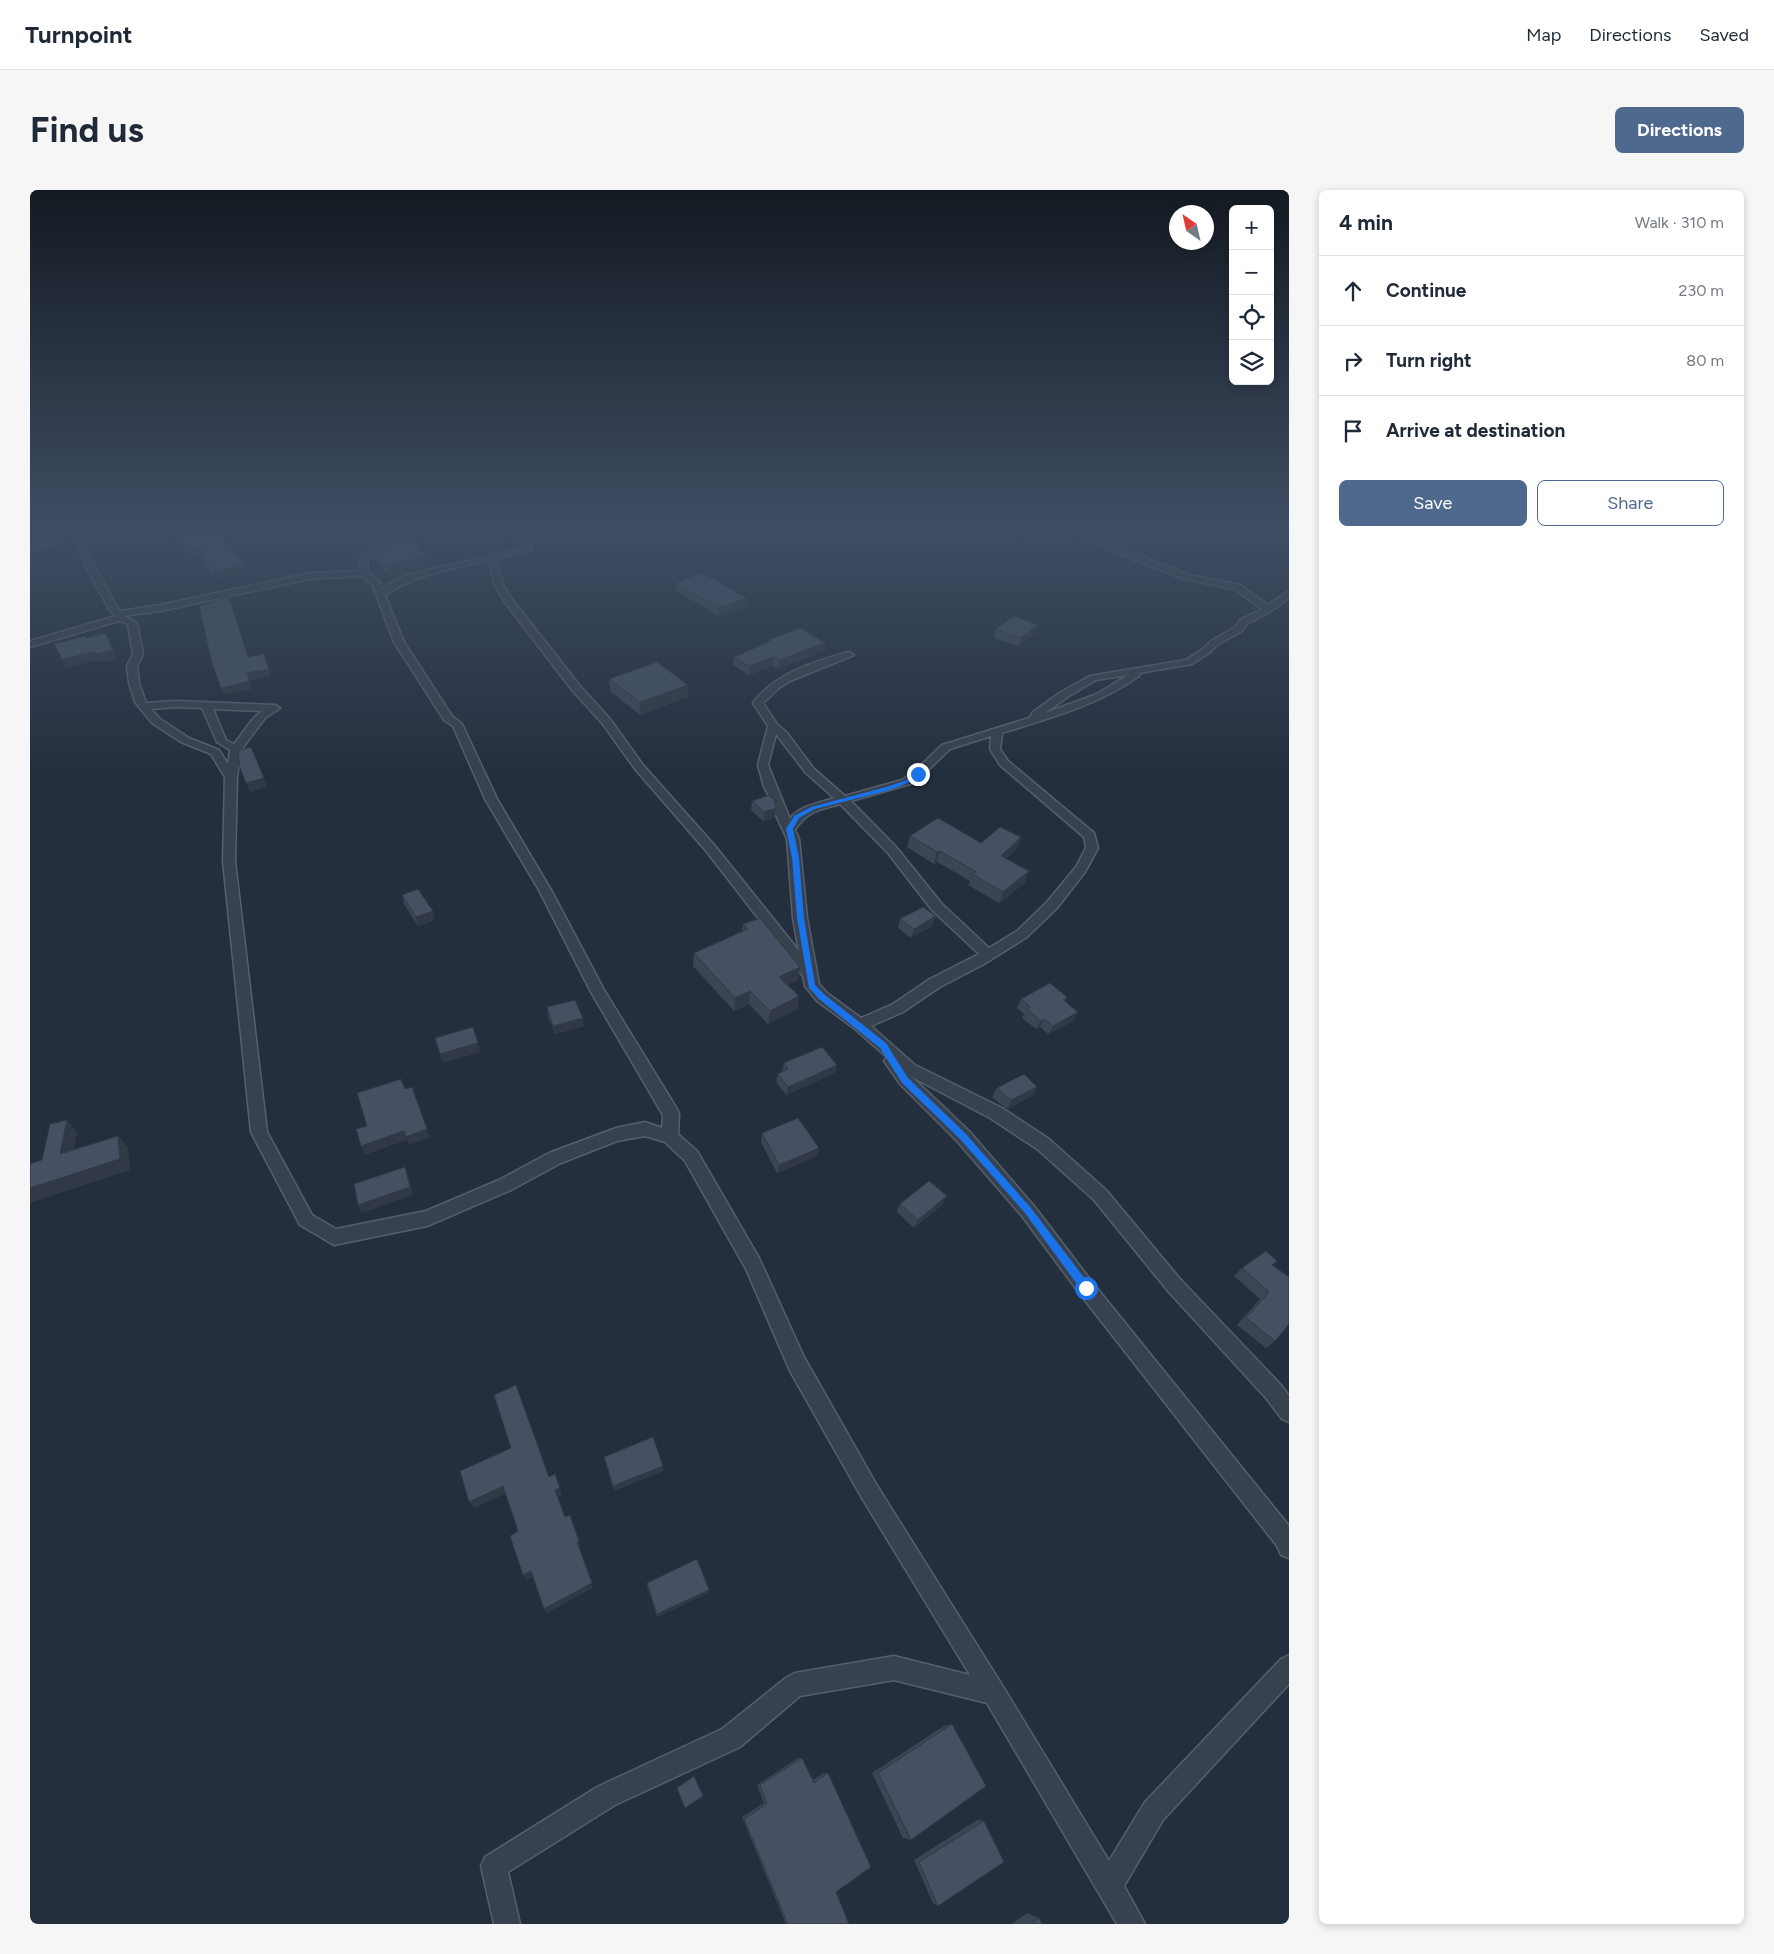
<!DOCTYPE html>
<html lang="en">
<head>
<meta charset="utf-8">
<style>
	body { margin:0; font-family:Figtree,sans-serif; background:#f6f6f7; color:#1f2937 }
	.controls { position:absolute; right:15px; top:15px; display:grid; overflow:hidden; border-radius:8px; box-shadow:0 2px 8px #0003 }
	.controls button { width:45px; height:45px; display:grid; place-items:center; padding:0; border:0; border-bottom:1px solid #e0e1e3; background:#fff; color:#1f2937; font:25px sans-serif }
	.compass { position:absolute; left:1139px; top:15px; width:45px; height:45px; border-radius:50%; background:#fff; box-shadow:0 2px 8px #0003; rotate:326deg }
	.stop { position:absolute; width:15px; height:15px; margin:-11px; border:4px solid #1a73e8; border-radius:50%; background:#fff }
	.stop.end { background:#1a73e8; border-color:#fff; box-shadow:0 1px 5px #0008 }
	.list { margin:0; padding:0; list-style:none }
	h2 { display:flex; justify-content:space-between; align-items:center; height:65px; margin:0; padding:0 20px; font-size:21px }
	h2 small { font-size:16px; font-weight:400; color:#747a83 }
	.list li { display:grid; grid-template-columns:32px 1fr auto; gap:15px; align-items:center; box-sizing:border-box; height:70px; padding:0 20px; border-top:1px solid #e0e1e3 }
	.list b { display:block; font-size:19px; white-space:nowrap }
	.list em { font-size:16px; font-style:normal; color:#747a83 }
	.actions { display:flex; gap:10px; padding:15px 20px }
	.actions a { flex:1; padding:11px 0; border:1px solid #4f688e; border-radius:8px; text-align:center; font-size:18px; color:#4f688e }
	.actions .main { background:#4f688e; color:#fff }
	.icon { flex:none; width:28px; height:28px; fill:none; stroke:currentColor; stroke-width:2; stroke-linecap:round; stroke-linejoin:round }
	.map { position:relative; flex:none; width:1259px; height:1734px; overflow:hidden; border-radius:8px }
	header { display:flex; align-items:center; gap:30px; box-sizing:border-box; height:70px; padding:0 25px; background:#fff; border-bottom:1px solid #e0e1e3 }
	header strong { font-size:24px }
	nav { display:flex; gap:28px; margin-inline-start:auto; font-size:18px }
	.intro { display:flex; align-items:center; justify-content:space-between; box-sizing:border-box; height:120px; padding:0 30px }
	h1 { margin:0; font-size:35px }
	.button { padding:12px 22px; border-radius:8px; background:#4f688e; color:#fff; font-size:18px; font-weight:700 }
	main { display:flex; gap:30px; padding:0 30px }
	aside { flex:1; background:#fff; border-radius:8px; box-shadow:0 2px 8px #0003 }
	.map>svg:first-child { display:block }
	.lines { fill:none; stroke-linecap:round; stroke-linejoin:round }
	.street-casing { stroke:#565f6c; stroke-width:3 }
	.street { fill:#38414e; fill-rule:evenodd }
	.wall { fill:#3b4654 }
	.shaded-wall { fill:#303945 }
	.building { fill:#455162; stroke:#303945 }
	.route { fill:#1a73e8 }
</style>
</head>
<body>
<header>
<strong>Turnpoint</strong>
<nav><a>Map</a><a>Directions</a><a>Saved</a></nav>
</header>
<div class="intro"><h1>Find us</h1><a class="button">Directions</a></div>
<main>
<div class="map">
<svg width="1259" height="1734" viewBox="0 0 1259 1734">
	<rect width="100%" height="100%" fill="#242f3e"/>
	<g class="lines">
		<g class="street-casing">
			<path id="street" d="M41,338H50L60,368L88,419L91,421L130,415L280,383L329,381L330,369C347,350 382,333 407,339L369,350L338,370L337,382L349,391L352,399L367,389L381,384L502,356V360L466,369L473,395L481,408L550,496L580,529L613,575L685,656L769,761L763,728L757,649L746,625L743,613L734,597L728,575L738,536L723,513C744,484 785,471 819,462L824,465L760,491L749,498L733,513L747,534L757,543L784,579L815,606L872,590L884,582L912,555L999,528L1003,522L1031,502L1060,486L1156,470L1173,459L1181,451L1205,437L1210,430L1232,419L1204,399L1154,389L1079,360L1036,338H1046L1085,356L1159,385L1210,395L1238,415L1259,401V408L1241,421L1217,434L1212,441L1187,455L1179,463L1162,474L1110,483L1109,486C1068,515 1020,528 972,543L970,559L978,571L1064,643L1068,658L1055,682L1027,718L997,747L954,774L910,797L873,822L841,836L885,875L972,918L1019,949L1076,1000L1150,1089L1250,1194L1259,1206V1232L1252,1229L1236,1208L1138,1101L1064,1010L1007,959L960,928L882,887L939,941L1004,1016L1062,1092L1259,1336V1368L1251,1365L1247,1356L1050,1104L992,1026L927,951L870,894L854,871L857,867L825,839L787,811L775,796L773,786L677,662L605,579L572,533L542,500L474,411L465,395L458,370C421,379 387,384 355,405L374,452L422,526L432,534L467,609L521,700L574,800L647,919L649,924L648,944L667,961L729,1068L774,1167L846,1294L972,1495L1079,1671L1115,1612L1251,1469L1259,1465V1494L1133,1630L1094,1696L1115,1734H1087L957,1513L864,1490L770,1506L710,1557L585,1615L478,1682L490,1734H464L451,1676L455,1667L567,1597L692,1539L757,1487L765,1483L864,1466L940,1485L832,1308L760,1181L716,1079L655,971L635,952L615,946L587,951L531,973L481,1000L397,1036L304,1055L270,1035L221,942L193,671L195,587L181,564L151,552L122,533L105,512L99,493L97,476L103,464L98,434L89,431L0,457V451L86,426L80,421L52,368L44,343L18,356L0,360V356L12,352ZM331,386L342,394L364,452L414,530L423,536L455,609L509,700L561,802L633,925L632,938L615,932L586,938L519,963L469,990L396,1021L306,1039L282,1025L237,942L205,671L207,587L211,560L235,528L250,518L245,515L146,511L116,513L109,493L107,476L113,464L107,433L94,426L130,421L280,389ZM1098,485L1067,504L1015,523L1039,506L1066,490ZM146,517L172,518L187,552L200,560L198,574L189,560L159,548L130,529L121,519ZM183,519L233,521C220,528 214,543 204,554L196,550ZM746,544L776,583L804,608C790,613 768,616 760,629L738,575ZM961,546L960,559L970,575L1054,647L1056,658L1046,677L1017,712L987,741L959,758L912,714L866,657L821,611L880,594L892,586L920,559ZM810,614L858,663L902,720L949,764L900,789L863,814L831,828L797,803L789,794L777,728L769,649L765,640C777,621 789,620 810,614Z"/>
		</g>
		<use href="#street" class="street"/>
	</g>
	<g class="wall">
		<polygon points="139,338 164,338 170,345 217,382 183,389 172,365 158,369"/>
		<polygon points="501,338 539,338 514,346"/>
		<polygon points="342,358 397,366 399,378 360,387 345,370"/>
		<polygon points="646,393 717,408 717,416 689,426 646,401"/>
		<polygon points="1008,435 1005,443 988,456 964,448 966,439"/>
		<polygon points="738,450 795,453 794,461 748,479 743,476 719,485 703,475 704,467 738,452"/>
		<polygon points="579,489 658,507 610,525 580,501"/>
		<polygon points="722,611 746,618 745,627 733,631 721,620"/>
		<polygon points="880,646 951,653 991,647 987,658 976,669 995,693 969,713 938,695 940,691 907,672 904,674 877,657"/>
		<polygon points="372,705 405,730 388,736 374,714"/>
		<polygon points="870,729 903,735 881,748 868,738"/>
		<polygon points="713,734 770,777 768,790 757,795 769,806 767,819 738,834 719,814 704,821 663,776 664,763 712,741"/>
		<polygon points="1037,807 1035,812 1043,831 1018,844 1010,837 1006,839 992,828 994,824 987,818 991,809"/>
		<polygon points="517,817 554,836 525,844 518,826"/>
		<polygon points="754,873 807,875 805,883 756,905 746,892 748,884 752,882"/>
		<polygon points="1007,897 1002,906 977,919 962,907 967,898"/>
		<polygon points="732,943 789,958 787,966 747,983 731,952"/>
		<polygon points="870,1014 913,1014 884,1038 867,1022"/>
		<polygon points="1242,1075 1245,1151 1236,1158 1207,1135 1230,1109 1204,1086 1212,1078"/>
		<polygon points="574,1267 633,1281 584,1301"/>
		<polygon points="617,1393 678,1403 627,1427 617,1396"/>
		<polygon points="922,1534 881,1650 873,1648 842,1583 914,1536"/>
		<polygon points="768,1568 772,1568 783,1590 793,1583 798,1583 806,1702 819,1734 756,1734 712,1627 734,1613 727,1595"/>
		<polygon points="947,1630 954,1631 908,1716 903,1713 884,1670"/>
		<polygon points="997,1723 1009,1728 1012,1734 982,1734"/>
	</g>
	<g class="shaded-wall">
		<polygon points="513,338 539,338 514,346"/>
		<polygon points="170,358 172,365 158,369 155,361"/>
		<polygon points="397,366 399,378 360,387 357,375"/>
		<polygon points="215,375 217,382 183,389 181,382"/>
		<polygon points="717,408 717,416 689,426 689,418"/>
		<polygon points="1008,435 1005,443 988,456 991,448"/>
		<polygon points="76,443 87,469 70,473 69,470 36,478 32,469"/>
		<polygon points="795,453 794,461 748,479 749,470"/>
		<polygon points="234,464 241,486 220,491 217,483"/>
		<polygon points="744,467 743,476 719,485 719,476"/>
		<polygon points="220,491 223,499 195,505 191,498"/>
		<polygon points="658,495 658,507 610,525 610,512"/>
		<polygon points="234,588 237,597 220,602 216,593"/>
		<polygon points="746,618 745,627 733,631 734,622"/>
		<polygon points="991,647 987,658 967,677 971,666"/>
		<polygon points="910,661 907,672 904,674 907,662"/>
		<polygon points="999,681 995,693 969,713 973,702"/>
		<polygon points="403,721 405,730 388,736 386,727"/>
		<polygon points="906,726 903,735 881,748 884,739"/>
		<polygon points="770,777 768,790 747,800 749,787"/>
		<polygon points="720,801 719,814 704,821 705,808"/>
		<polygon points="769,806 767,819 738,834 740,821"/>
		<polygon points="1048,822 1043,831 1018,844 1023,836"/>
		<polygon points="553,828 554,836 525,844 523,836"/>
		<polygon points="1014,829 1010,837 1006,839 1011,831"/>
		<polygon points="448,853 451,862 413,873 410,864"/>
		<polygon points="807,875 805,883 756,905 758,897"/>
		<polygon points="1007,897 1002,906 977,919 981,910"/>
		<polygon points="37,930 47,942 41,976 30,964"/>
		<polygon points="397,939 400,947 379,955 377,950 335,965 331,956 374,941"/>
		<polygon points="88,946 98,957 100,980 0,1013 0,998"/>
		<polygon points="789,958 787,966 747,983 749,975"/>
		<polygon points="375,977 378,985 383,1005 332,1023 328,1015"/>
		<polygon points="917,1006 913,1014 884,1038 888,1030"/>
		<polygon points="633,1276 633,1281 584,1301 583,1296"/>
		<polygon points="473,1296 477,1303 444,1318 439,1312"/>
		<polygon points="530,1298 532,1305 528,1307 525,1300"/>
		<polygon points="549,1351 551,1357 549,1358 547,1352"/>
		<polygon points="501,1381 504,1386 497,1390 493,1385"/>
		<polygon points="562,1393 563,1398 517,1423 514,1419"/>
		<polygon points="679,1400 678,1403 627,1427 627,1424"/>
	</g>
	<g class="building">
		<polygon points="140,338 164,338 170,345 187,341 215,375 181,382 170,358 155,361"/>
		<polygon points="381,350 397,366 357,375 342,358"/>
		<polygon points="672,383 717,408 689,418 646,393"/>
		<polygon points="199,407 218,467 234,464 239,479 217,483 220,491 191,498 182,473 169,416"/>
		<polygon points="984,426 1008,435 991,448 966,439"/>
		<polygon points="770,438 795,453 749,470 744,467 719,476 704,467 741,451 738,450"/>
		<polygon points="76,443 83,460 66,464 65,462 32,469 24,454 55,446 56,448"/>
		<polygon points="627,472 658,495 610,512 579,489"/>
		<polygon points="221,557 234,588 216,593 210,578 208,560"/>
		<polygon points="739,605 744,610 746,618 734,622 722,611"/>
		<polygon points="908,628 951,653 970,637 991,647 971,666 999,681 973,702 942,684 946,682 910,661 907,662 880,646"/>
		<polygon points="388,699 403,721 386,727 372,705"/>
		<polygon points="893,717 906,726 884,739 870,729"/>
		<polygon points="730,728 770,777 749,787 769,806 740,821 720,801 705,808 664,763 718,739 713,734"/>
		<polygon points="1020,793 1037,807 1033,810 1048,822 1023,836 1014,829 1011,831 997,819 1000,817 991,809"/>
		<polygon points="545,810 553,828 523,836 517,817"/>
		<polygon points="443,837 448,853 410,864 405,848"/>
		<polygon points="792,857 807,875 758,897 748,884 758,879 754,873"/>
		<polygon points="994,884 1007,897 981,910 967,898"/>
		<polygon points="371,889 375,899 382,897 397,939 376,947 374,941 331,956 326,939 337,936 327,903"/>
		<polygon points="768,928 789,958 749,975 732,943"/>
		<polygon points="37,930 30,964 88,946 90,969 0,998 0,974 12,970 20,934"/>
		<polygon points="375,977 380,997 328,1015 324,994"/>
		<polygon points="899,991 917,1006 888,1030 870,1014"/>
		<polygon points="1236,1061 1247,1071 1242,1075 1259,1087 1259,1134 1245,1151 1216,1128 1239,1102 1212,1078"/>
		<polygon points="486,1195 519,1287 525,1284 530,1298 525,1300 535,1327 540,1325 549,1351 547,1352 562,1393 514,1419 501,1381 493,1385 480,1346 488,1341 473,1296 439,1312 430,1281 481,1258 464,1205"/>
		<polygon points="623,1247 633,1276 583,1296 574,1267"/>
		<polygon points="667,1369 679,1400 627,1424 617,1393"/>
		<polygon points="922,1534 956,1596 881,1650 848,1583"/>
		<polygon points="772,1568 784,1593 798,1583 841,1677 806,1702 819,1734 758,1734 714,1629 737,1614 730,1595"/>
		<polygon points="664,1586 673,1606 655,1618 647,1598"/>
		<polygon points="954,1631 974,1672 908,1716 889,1672"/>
		<polygon points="1009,1728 1012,1734 1001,1734"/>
	</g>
	<linearGradient id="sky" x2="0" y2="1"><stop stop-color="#141a22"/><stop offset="0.58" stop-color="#3f4d63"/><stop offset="1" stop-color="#3f4d63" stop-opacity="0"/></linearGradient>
	<rect width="1259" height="581" fill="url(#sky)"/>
	<polygon class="route" points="888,582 890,585 878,593 860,600 785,619 769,628 763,639 769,668 774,728 785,795 795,805 856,853 878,888 936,944 1001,1018 1059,1094 1059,1101 1056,1102 1052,1101 995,1023 930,949 872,893 850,858 789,809 779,798 767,728 762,668 756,639 764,626 781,617 856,597 874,591"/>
</svg>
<div class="controls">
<button>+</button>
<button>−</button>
<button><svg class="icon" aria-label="locate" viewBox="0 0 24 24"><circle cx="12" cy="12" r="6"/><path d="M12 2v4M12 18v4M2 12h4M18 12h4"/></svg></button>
<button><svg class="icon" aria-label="layers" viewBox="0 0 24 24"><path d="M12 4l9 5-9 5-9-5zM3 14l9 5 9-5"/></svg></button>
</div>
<svg class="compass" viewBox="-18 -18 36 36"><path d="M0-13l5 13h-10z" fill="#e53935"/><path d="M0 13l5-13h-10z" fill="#747a83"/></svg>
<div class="stop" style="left:1056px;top:1098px"></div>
<div class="stop end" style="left:888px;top:584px"></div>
</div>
<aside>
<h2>4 min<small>Walk · 310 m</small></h2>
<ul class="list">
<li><svg class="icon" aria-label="ahead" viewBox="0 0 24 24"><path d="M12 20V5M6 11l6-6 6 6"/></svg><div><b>Continue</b></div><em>230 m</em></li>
<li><svg class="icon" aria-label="right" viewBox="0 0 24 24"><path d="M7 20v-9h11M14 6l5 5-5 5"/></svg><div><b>Turn right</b></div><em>80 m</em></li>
<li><svg class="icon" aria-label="arrive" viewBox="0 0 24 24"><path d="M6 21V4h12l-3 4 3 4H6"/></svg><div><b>Arrive at destination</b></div></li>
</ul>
<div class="actions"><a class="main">Save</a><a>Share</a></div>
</aside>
</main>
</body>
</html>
